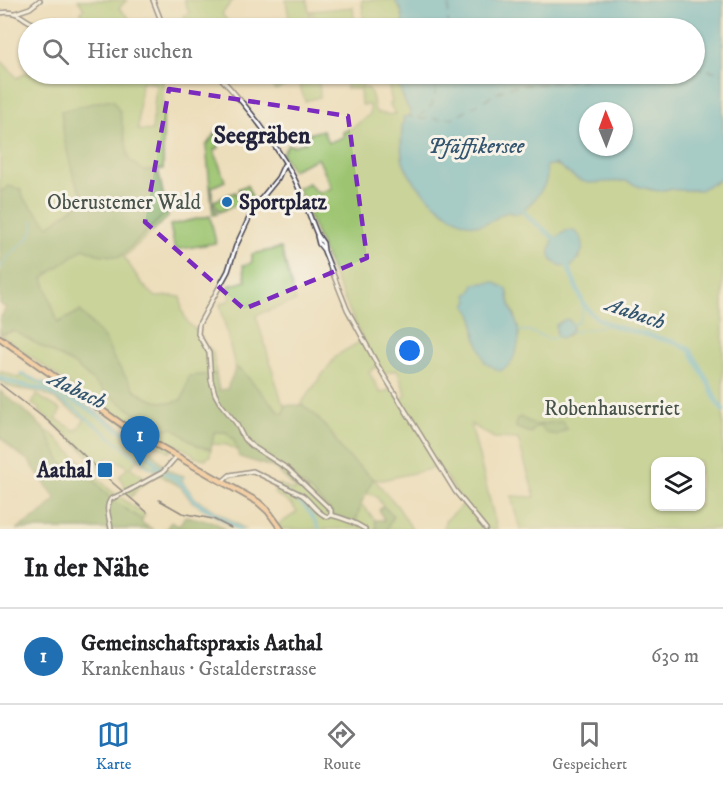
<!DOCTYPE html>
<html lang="de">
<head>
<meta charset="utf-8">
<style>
	body { margin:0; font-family:"IM FELL DW Pica",serif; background:#f6f6f6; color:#202124 }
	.controls { position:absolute; right:18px; bottom:18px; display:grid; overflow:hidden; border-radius:12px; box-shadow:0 2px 4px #0004 }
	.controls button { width:54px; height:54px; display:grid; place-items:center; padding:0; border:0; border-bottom:2px solid #e0e0e0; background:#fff; color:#202124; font:30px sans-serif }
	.compass { position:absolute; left:579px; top:102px; width:54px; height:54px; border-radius:50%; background:#fff; box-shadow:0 2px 4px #0004; rotate:359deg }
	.you { position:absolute; left:410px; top:351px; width:21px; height:21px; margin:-15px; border:4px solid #fff; border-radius:50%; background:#1a73e8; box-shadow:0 0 0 9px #1a73e833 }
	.badge { display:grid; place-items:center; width:39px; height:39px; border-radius:50%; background:#1f6fb2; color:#fff; font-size:20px; font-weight:700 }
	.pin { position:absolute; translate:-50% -50px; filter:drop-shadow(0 2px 3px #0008) }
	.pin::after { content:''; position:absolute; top:32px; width:21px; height:18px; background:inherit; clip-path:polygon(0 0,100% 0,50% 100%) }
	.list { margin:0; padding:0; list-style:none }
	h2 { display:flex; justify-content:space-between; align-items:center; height:78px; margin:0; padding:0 24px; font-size:26px }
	h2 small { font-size:20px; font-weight:400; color:#757577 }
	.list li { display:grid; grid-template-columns:39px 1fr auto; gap:18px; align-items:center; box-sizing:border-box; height:96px; padding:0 24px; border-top:2px solid #e0e0e0 }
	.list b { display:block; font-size:22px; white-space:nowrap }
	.list p { margin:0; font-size:20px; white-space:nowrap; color:#757577 }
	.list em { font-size:20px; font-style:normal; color:#757577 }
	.icon { flex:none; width:33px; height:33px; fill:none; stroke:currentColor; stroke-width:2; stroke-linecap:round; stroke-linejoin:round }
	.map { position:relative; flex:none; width:723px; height:529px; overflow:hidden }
	.search { position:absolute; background:#fff; box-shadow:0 2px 4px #0004; left:18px; right:18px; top:18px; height:66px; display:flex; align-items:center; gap:15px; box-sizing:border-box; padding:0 21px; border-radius:33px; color:#757577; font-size:22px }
	.sheet { height:174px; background:#fff }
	nav { display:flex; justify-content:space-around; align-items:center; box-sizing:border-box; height:84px; border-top:2px solid #e0e0e0; background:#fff; font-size:16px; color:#757577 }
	nav a { display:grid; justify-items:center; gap:3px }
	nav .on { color:#1f6fb2 }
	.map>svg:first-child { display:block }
	.green { fill:#9dc571; stroke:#607456; stroke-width:1.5; fill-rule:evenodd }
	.forest { fill:#7eaa63; stroke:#50664f; stroke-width:1.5 }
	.water { fill:#52b3d0; stroke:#3a6a86; stroke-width:1.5; fill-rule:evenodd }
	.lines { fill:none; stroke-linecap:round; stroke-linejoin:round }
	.stream { stroke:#52b3d0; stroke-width:1.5 }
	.canal { stroke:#52b3d0; stroke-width:3 }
	.river { stroke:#52b3d0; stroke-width:5 }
	.ferry { stroke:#33556f; stroke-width:1.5; stroke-dasharray:8 6; stroke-linecap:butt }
	.minor-casing { stroke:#403e4e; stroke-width:6 }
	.major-casing { stroke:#403e4e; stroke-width:8 }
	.minor { stroke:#fff; stroke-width:3 }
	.major { stroke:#f9bc8a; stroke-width:4.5 }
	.rail { stroke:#22223b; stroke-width:1.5 }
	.minor-bridge-casing { stroke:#403e4e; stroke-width:6; stroke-linecap:butt }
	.minor-bridge { stroke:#fff; stroke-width:3 }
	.marked { fill:none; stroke:#7b2cbf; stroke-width:4.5; stroke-dasharray:12 8; stroke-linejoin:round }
	.poi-dot { fill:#1f6fb2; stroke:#f7f3e8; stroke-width:2 }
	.labels { text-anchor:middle; stroke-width:6; stroke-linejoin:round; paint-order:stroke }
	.park-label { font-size:21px; fill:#47534b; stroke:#f7f3e8 }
	.poi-label { font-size:21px; font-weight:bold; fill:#22223b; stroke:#f7f3e8; text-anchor:start }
	.water-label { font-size:22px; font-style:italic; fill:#33556f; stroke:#f7f3e8 }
	.quarter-label { font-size:24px; font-weight:bold; fill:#22223b; stroke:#f7f3e8 }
</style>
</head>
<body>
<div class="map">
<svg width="723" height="529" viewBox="0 0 723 529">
	<rect width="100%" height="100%" fill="#f7f3e8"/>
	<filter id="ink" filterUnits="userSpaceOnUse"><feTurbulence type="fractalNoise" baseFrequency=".0167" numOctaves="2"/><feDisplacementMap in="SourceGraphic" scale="12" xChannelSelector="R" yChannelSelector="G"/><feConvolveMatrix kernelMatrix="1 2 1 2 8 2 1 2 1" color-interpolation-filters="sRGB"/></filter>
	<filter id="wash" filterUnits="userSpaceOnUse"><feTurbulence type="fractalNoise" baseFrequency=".008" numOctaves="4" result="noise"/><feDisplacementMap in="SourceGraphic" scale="24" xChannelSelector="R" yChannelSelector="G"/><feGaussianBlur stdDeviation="1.35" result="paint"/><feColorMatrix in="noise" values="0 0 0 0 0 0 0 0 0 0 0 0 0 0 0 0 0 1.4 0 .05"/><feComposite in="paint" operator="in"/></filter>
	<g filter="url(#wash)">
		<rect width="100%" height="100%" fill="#eddebb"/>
		<g class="green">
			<polygon points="78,0 127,0 119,8 130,19 130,25 118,25 118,28 79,28 79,26 87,25 81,12 84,9"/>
			<polygon points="184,0 233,0 222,14 233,28 185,28 183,27 186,21 183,16 189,13"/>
			<polygon points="286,0 307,0 311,21 315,20 311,11 353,7 355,28 336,28 335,27 339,26 338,24 327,28 270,28 289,19"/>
			<path d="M362,0H396C397,5 399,7 401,11C404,17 403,22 402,28H364Z"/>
			<path d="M0,59L17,78L28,72V74L58,76V74H170L171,76L163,77V169L144,171L129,160L125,139L64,138L74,178L85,199L49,226L24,199L20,189L0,191ZM141,82L156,83L152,131L138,130Z"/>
			<polygon points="262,74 322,74 319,79 320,97 305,101 298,80 275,90"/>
			<path d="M336,74H362V88H368L372,95L375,111C382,115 388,115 396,114L389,104L392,103L386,74H398C401,80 399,87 402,93C403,98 407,107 410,111L409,116L402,124C402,135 400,146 402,157C405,178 430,198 445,212H509L513,214L527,207L534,200L545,184L546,166C562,161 565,175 579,179C594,185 609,180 625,181C634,182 643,188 652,190C658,191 663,189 670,189C679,189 689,192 698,190C704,188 716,181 723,178V529H520L511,496L535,497L518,439L494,438L471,424L497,529H444L445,521L464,504L439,467L382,480L374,479L398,507L412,529H387L393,515L383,506L376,496L366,493L373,479L343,452L331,433L314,414L302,405L303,401L337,355L363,340C339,290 318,239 298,188L309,183L314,190L320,193L332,188L318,158L292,170L282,154L288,144L293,146L306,142L304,135L323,130L328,143L343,137V132L352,128L370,114V105H361L360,89H346V81L337,82ZM566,232L582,240L580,258L563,267L556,264L551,249L555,239ZM507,289L511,307L516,317L476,337L473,316L466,306L469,301ZM564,320L572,329L570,334L562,338L556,332L557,329L556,325ZM377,366L382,374L397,370L406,395L400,400L391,389L381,393L369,372ZM656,461H700V506H656Z"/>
			<polygon points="216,132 219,148 214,150 225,181 212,187 212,201 217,214 213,215 206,146"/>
			<polygon points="247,185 253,200 248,207 245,206 238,189"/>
			<polygon points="235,192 240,204 219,212 214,201"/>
			<path d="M167,212L168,217L124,257L143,285L156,297L172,296L181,297L182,310L188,323L197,331L206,347H208L213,352L216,374L189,376C185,392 186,404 166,403C141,401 125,382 114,361C111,354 108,346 104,340C97,329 88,320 80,311L58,323L43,278L84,248L97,254L120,257Z"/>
			<polygon points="210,216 216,243 175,250 170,225"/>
			<polygon points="281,248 296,301 256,315 282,402 285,405 284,413 280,413 242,371 235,367 220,304 230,300 228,286 246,281 243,265 250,264 252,261 252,254"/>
			<polygon points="14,331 75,365 105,392 139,416 155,422 162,429 173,428 198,446 211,449 210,456 206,459 194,457 192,453 175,444 170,452 144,438 147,433 139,428 137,432 101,408 1,335"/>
			<path d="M0,371L19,378L22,374L47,384L50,389L60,390L89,407L141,440L169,471L184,476L182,481L196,499L245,529H236L191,501L181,487L165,478L138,458L131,468L143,476L147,482L141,485L131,497L125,491C125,485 124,480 119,477L128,467L110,456L99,466L71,438L39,411L40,409L32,404L37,395L61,410L56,419L76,431L85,419C71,412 60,401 45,394C27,387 16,393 0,381Z"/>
			<polygon points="45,430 51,433 109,489 145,515 142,520 111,499 99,486 62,464"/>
			<polygon points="214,432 226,432 234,440 238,451 227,445 212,444"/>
			<polygon points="279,484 294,491 303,484 357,518 361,504 375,520 377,529 281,529 278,525 297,512 292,505 274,493"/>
		</g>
		<g class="forest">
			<path d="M106,100H113L120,112L129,160L144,171L158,169L167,212L120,257L97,254L84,248L43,278L58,323L80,311L105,340L115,361L135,390L143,396L156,401L171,403L181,400L184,395L189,376L216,374L219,390L227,389C229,381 234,376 235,367L242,371L280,413H284L285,405H302L314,414L331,433L343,452L373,479L361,504L355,523L331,515L332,513L303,484L296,489L275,468L239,457L234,440L226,432H214L211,449L198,446L173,428L162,429L155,422L139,416L105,392L75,365L14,331L0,334V319L6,308L0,304V191L4,190L8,186L20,189L24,199L49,226L85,199L74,178L64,138L61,111Z"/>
			<polygon points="0,391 24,410 45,430 62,464 70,467 78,474 89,475 111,499 142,520 142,523 152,529 17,529 42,513 56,499 29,461 13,450 0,437"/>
			<polygon points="520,417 536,425 563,421 567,429 557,435 546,433 540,426 534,428 531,433 516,428 516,420"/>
			<polygon points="383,506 393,516 387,529 377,529 375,520 384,520 379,510"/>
			<polygon points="185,516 214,522 226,529 166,529 171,522 179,526"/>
		</g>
		<g class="water">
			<path d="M396,0H723V178L700,190H677L669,189L658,191L640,187L626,181L588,183L577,179L556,164L546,166C546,168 547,174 547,176C546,189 528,208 517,214C514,214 511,212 508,212C500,213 491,225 478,225C453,226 410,185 403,161C400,150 402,135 402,124L404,123L403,117L409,116L410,111C407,107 401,94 400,88C399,82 401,79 398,74H694V28H402L403,19L401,9L396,3ZM588,111H624V147H588Z"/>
			<path d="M573,230C576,233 581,236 582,240C586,251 577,259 572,266C562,267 548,264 550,251C551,248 552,245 552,241L566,231Z"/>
			<path d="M494,282L507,289C508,295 509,302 511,308C518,325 523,335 515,354C511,364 510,366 500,371L485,363L476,337L473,316L466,306L469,301L467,295L472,291L474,284Z"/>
			<polygon points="566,319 569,320 573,325 571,332 562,338 557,337 556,325"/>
		</g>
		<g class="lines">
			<g class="stream">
				<path d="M0,269C4,263 7,257 12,253C22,243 37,236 33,220"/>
				<polyline points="573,325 578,322 582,315 583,303"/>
				<polyline points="519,331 529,331 549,339 557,337"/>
				<polyline points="571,332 609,325"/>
			</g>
			<g class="canal">
				<polyline points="21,374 47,385 50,394 75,409 148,466 152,468 160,468"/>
				<polyline points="168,474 183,478"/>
				<path d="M281,489C287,495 295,499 302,504C309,511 315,520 319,529"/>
			</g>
			<g class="river">
				<path d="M521,206C524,218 550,232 559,243"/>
				<polyline points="565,260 583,303 588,310 598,319 614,326 677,343 690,350 709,384 717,402 723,410"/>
				<polyline points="0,378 17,384 56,392 89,409 136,441 161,469"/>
				<polyline points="166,473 182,484 195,501 240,529"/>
			</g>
			<g class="ferry">
				<polyline points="448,28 449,0"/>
				<polyline points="694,67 723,73"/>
				<polyline points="440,74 432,105 419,117 409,116 422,119 452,118 508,87 634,74"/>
			</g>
		</g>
	</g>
	<g filter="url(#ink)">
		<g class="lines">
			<g class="minor-casing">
				<g id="minor">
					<polyline points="153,0 160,18 159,25 163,28"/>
					<path d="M0,13C23,9 23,24 43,26L159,25"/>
					<polyline points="15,13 30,8 40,0"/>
					<path d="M217,74C247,106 273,138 294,178C303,196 309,215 317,234L323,243L324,251L347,309L378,366L455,491L486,529"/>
					<polyline points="286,164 284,165 278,178 256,205 252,212 236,246 228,271 199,324 198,334 209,353 211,380 215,394 220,403 236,423 244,439 252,446 288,469 331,510 331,515"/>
					<polyline points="317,236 319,244 323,249"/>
					<path d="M222,482L230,475L253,471L302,495C311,501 317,514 328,517L331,515C343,518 354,522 365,529"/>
					<polyline points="130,490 163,472 177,456"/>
					<path d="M111,529C110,519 104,507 111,499"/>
				</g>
			</g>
			<g class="major-casing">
				<polyline id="major" points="0,338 127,428 258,502 268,511 281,529"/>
			</g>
			<use href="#minor" class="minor"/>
			<use href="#major" class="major"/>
			<g class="rail">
				<polyline points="0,384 48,421 114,484 147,512"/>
				<polyline points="159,500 182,513 213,519 231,528"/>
			</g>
			<g class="minor-bridge-casing">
				<polyline id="minor-bridge" points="111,499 130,490"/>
			</g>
			<use href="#minor-bridge" class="minor-bridge"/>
		</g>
	</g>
	<path d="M0 0H723V529H0ZM169,89L348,116L367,258L244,309L145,222Z" fill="#eddebb" fill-opacity=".55" fill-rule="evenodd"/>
	<path class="marked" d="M169,89L348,116L367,258L244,309L145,222Z"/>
	<g class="poi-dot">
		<circle cx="227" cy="202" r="6"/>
		<rect x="97" y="462" width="16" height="16" rx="3"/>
	</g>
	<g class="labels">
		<g class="park-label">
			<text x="124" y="209">Oberustemer Wald</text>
			<text x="612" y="415">Robenhauserriet</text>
		</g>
		<g class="poi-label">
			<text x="239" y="209">Sportplatz</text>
			<text x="92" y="477" text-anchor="end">Aathal</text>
		</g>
		<g class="water-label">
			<text x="476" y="153">Pfäffikersee</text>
			<text transform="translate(636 312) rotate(19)" y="8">Aabach</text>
			<text transform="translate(78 389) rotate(26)" y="8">Aabach</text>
		</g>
		<g class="quarter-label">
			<text x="262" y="143">Seegräben</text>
		</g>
	</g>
</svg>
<div class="controls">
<button><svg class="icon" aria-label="layers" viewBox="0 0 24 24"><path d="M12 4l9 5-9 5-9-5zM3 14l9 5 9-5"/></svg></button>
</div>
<svg class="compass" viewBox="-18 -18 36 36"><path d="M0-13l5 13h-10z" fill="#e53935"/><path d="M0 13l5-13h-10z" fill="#757577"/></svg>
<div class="you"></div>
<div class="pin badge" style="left:140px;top:466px">1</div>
<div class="search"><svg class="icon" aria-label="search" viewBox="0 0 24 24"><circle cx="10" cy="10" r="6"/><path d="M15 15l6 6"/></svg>Hier suchen</div>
</div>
<section class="sheet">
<h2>In der Nähe<small></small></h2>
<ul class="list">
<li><span class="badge">1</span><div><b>Gemeinschaftspraxis Aathal</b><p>Krankenhaus · Gstalderstrasse</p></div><em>630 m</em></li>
</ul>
</section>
<nav>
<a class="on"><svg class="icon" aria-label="map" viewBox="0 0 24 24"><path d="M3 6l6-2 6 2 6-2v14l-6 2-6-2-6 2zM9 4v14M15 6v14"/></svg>Karte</a>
<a><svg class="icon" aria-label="directions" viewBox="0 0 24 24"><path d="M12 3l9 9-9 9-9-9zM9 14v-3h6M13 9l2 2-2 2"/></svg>Route</a>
<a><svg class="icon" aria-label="saved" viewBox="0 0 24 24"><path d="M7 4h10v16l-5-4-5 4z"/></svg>Gespeichert</a>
</nav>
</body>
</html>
